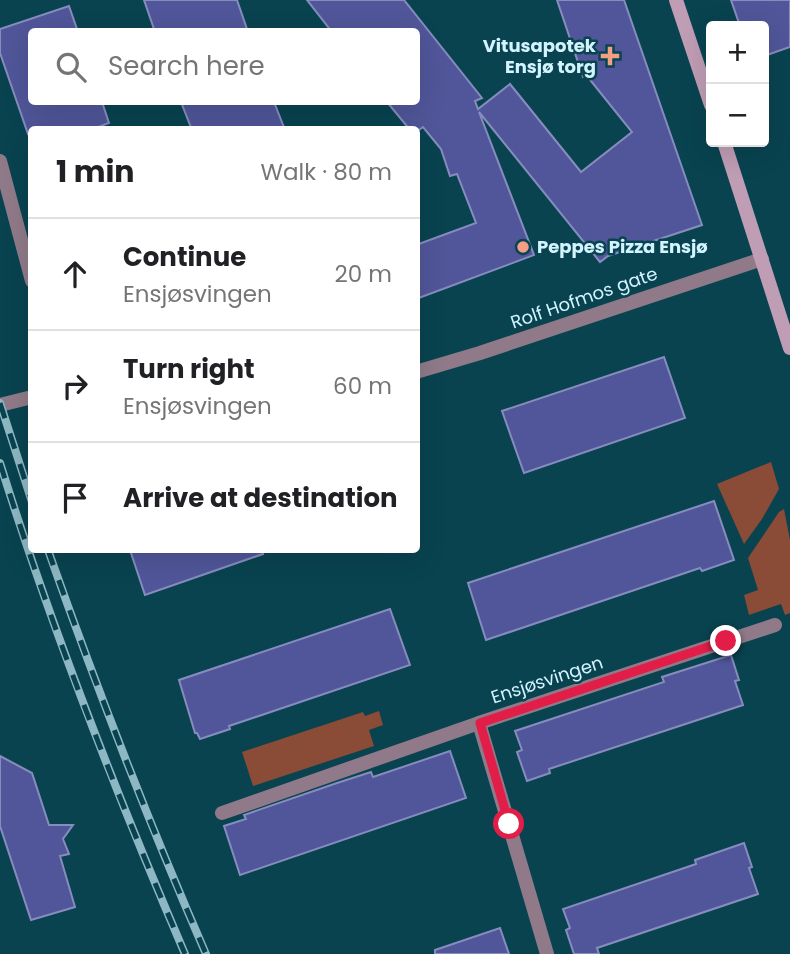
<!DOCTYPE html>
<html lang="en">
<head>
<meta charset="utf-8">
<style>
	body { margin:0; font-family:Poppins,sans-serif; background:#f2f2f2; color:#202124 }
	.controls { position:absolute; right:21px; top:21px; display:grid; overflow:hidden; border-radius:7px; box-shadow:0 7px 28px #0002 }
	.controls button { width:63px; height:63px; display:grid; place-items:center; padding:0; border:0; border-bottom:2px solid #e0e0e0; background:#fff; color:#202124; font:35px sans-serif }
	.stop { position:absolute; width:21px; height:21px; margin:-16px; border:5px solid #e11d48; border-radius:50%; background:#fff }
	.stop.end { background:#e11d48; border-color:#fff; box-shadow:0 2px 7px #0008 }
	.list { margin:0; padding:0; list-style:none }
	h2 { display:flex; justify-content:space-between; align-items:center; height:91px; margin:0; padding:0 28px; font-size:30px }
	h2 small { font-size:23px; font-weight:400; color:#757577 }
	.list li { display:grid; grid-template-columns:46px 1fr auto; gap:21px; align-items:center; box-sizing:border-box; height:112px; padding:0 28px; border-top:2px solid #e0e0e0 }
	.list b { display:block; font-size:26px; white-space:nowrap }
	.list p { margin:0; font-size:23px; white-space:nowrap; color:#757577 }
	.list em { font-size:23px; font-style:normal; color:#757577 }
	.icon { flex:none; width:38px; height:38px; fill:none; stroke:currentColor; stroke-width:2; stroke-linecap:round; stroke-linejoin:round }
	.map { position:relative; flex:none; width:790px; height:954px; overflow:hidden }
	.search { position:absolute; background:#fff; box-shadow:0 7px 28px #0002; left:28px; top:28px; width:392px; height:77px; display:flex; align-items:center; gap:18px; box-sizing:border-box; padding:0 24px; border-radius:7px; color:#757577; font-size:26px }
	.panel { position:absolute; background:#fff; box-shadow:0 7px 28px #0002; left:28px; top:126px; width:392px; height:427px; border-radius:7px }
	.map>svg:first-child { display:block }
	.green { fill:#8a4b37 }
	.building { fill:#505699; stroke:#868dbe; stroke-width:2 }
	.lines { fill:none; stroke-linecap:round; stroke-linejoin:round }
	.street { stroke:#907a89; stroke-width:14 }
	.secondary { stroke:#bf9db4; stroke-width:14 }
	.rail-casing { stroke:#8db7c2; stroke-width:8 }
	.rail { stroke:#094350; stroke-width:5; stroke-dasharray:16; stroke-linecap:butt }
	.route { stroke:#e11d48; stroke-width:9 }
	.poi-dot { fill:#f39f85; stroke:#094350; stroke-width:2.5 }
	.labels { text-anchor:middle; stroke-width:5; stroke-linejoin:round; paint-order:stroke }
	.poi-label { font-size:18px; font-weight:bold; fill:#d3f4fe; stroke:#094350; text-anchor:end }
	.street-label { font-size:18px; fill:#d3f4fe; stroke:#094350 }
</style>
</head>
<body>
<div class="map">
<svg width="790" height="954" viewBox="0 0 790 954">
	<rect width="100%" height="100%" fill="#094350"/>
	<g class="green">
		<polygon points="771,462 779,489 762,519 744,544 717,484"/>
		<polygon points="784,509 790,540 790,613 785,615 781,604 749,615 744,595 758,590 748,558 779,512"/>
		<polygon points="379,711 383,725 369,730 374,746 253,786 242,752 363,712 365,716"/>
	</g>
	<g class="building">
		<polygon points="144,0 237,0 248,32 155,32"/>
		<polygon points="307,0 404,0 482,98 475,101 478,109 510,84 581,172 632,132 587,76 583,77 557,0 624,0 702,225 608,256 600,262 479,112 534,255 416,299 416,245 476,223 457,174 450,176 441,149 423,127 416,132 416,130 410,130 387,102 416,102 416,32 332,32"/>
		<polygon points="731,0 790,0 790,47 764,56 764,26 740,26"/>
		<polygon points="69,6 78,32 32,32 32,102 102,102 109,123 90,130 32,130 32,133 28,134 0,53 0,29"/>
		<polygon points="181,102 274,102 285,130 192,130"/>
		<polygon points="664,357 685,418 524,473 502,411"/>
		<polygon points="714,501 734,560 702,571 700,568 486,640 468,583"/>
		<polygon points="130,550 262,550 263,554 145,595"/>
		<polygon points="390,609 410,665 229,726 230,729 200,739 197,733 195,733 179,680"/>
		<polygon points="731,655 739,680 735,681 743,705 549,769 550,773 527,781 517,752 522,750 515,731 664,682 662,677"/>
		<polygon points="450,751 466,798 240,875 224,826 246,819 244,815 337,783 371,772 373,777"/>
		<polygon points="0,756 32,773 49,825 73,825 63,839 69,854 60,856 75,907 31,920 0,826"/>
		<polygon points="744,843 752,867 749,868 758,894 597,948 599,954 574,954 566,930 570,928 563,909 696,864 695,860"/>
		<polygon points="500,928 509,954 435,954 435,950"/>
	</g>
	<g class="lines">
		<g class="street">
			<polyline points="0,161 32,281"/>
			<polyline points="416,372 480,353 762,259"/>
			<polyline points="0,405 32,397"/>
			<polyline points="222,813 479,723"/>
			<polyline points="547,954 479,723 775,625"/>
		</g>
		<g class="secondary">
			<polyline points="676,0 711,105"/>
			<polyline points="724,142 790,348"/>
		</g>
		<g class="rail-casing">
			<g id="rail">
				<polyline points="0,403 32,502"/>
				<path d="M0,463C52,630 116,793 185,954"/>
				<path d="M48,550C96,686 148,821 206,954"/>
			</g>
		</g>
		<use href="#rail" class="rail"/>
	</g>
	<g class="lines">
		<polyline class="route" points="509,824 480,723 726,641"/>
	</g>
	<g class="poi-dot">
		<path d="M606.5 45.5h7v7h7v7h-7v7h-7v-7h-7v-7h7z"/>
		<circle cx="523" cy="247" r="7"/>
	</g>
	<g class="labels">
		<g class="poi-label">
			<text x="596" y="52">Vitusapotek<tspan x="596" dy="21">Ensjø torg</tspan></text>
			<text x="537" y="253" text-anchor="start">Peppes Pizza Ensjø</text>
		</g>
		<g class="street-label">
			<text transform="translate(584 298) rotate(-19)" y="6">Rolf Hofmos gate</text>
			<text transform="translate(547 680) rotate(-18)" y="6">Ensjøsvingen</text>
		</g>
	</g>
</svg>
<div class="controls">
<button>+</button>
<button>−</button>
</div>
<div class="stop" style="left:509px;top:824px"></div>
<div class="stop end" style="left:726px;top:641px"></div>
<div class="search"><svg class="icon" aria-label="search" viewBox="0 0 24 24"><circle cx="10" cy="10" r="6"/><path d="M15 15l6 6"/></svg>Search here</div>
<section class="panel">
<h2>1 min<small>Walk · 80 m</small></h2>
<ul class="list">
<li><svg class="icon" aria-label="ahead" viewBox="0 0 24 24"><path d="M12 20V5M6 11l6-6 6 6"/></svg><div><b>Continue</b><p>Ensjøsvingen</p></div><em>20 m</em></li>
<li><svg class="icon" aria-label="right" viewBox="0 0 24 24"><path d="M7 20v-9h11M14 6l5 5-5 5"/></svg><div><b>Turn right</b><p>Ensjøsvingen</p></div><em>60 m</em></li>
<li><svg class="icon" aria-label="arrive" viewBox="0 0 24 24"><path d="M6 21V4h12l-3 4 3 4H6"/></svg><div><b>Arrive at destination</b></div></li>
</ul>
</section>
</div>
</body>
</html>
